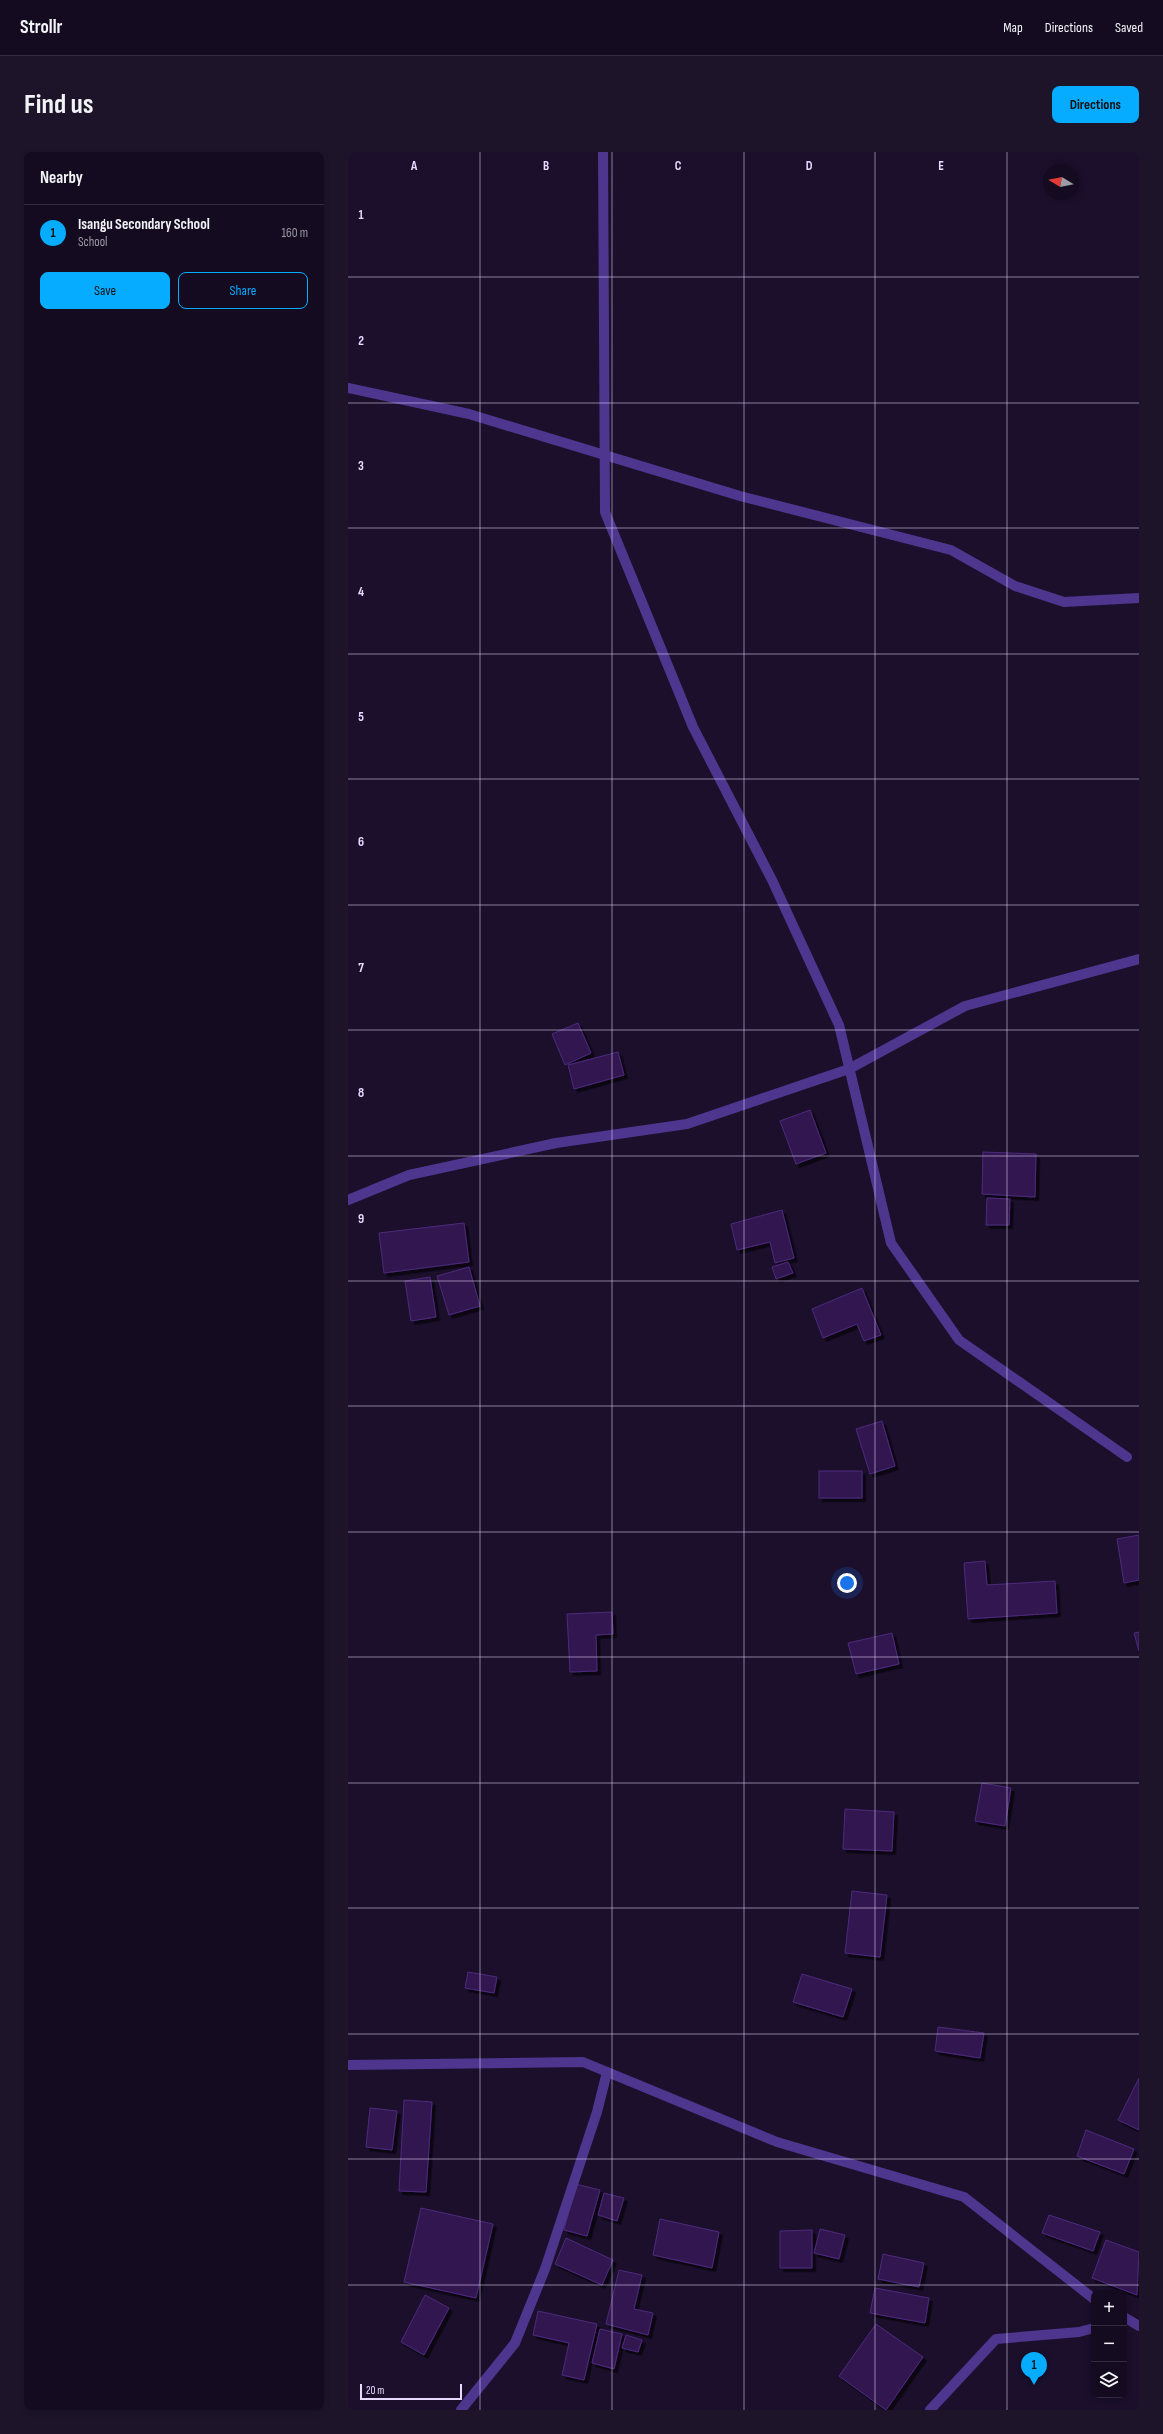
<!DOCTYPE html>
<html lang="en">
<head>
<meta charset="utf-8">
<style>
	body { margin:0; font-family:"Sofia Sans Condensed",sans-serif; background:#1d142a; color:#f1f3f6 }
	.controls { position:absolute; right:12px; bottom:12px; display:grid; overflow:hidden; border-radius:8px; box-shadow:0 2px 6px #0003 }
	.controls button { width:36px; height:36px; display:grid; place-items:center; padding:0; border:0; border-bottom:1px solid #332b3f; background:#140b21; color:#f1f3f6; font:20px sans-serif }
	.compass { position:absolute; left:695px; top:12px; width:36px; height:36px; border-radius:50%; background:#140b21; box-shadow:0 2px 6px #0003; rotate:280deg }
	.scale { position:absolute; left:12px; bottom:10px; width:102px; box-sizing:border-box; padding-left:4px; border:2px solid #e7daff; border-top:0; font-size:11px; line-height:14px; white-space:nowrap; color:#e7daff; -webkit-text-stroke:3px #1b0f2c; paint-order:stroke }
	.you { position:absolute; left:499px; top:1431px; width:14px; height:14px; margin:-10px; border:3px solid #fff; border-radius:50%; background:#1a73e8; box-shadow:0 0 0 6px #1a73e833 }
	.badge { display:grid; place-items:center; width:26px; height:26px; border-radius:50%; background:#06acff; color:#111; font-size:13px; font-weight:700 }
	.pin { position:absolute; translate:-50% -33px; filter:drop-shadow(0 1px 2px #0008) }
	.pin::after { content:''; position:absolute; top:21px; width:14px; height:12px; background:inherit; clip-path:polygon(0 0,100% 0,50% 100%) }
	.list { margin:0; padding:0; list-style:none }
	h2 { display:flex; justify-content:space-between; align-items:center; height:52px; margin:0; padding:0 16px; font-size:17px }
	h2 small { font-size:13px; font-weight:400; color:#9d9ba5 }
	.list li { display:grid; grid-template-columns:26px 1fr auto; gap:12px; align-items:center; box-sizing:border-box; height:56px; padding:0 16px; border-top:1px solid #332b3f }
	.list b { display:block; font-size:15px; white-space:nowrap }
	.list p { margin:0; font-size:13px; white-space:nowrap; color:#9d9ba5 }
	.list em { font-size:13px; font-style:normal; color:#9d9ba5 }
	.actions { display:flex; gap:8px; padding:12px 16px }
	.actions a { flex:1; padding:9px 0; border:1px solid #06acff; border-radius:8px; text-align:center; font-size:14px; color:#06acff }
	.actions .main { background:#06acff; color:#111 }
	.icon { flex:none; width:22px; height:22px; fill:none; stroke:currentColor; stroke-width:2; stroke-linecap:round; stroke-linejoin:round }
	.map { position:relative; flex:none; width:791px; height:2258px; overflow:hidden; border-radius:8px }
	header { display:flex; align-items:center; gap:24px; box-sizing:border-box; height:56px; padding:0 20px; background:#140b21; border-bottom:1px solid #332b3f }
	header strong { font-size:19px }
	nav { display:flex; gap:22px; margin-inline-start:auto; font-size:14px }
	.intro { display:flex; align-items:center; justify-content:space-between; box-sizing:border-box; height:96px; padding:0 24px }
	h1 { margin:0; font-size:28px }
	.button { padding:10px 18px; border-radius:8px; background:#06acff; color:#111; font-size:14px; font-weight:700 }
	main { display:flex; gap:24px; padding:0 24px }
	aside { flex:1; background:#140b21; border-radius:8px; box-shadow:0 2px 6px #0003 }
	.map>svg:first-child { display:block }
	.building { fill:#31194f; stroke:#4d297d; filter:url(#shadow) }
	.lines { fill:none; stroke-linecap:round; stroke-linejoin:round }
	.minor { stroke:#4e368f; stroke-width:10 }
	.grid { fill:none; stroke:#e7daff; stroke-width:1; stroke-opacity:0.55 }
	.grid-label { font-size:13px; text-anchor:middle; font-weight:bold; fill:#e7daff; stroke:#1b0f2c; stroke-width:3; stroke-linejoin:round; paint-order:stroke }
</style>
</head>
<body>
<header>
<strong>Strollr</strong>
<nav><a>Map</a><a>Directions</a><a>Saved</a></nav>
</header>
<div class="intro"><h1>Find us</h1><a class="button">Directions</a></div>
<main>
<aside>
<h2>Nearby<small></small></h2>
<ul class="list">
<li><span class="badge">1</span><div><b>Isangu Secondary School</b><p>School</p></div><em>160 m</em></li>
</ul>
<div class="actions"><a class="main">Save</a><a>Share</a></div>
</aside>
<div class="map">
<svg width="791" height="2258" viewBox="0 0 791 2258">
	<defs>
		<filter id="shadow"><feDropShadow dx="3.5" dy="3.5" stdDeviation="0" flood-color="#0009"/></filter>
	</defs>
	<rect width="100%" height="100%" fill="#1b0f2c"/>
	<g class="building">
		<polygon points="230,871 243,901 217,913 204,882"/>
		<polygon points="270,900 276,923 226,937 220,913"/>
		<polygon points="462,958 478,1001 448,1012 432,969"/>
		<polygon points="635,1000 688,1002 687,1045 634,1042"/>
		<polygon points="639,1046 662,1047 661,1073 638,1073"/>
		<polygon points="434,1058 446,1106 427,1111 422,1090 389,1098 383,1072"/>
		<polygon points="116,1071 121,1110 36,1121 31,1081"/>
		<polygon points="440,1110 445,1121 428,1127 424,1115"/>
		<polygon points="121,1115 132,1154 101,1163 89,1124"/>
		<polygon points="82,1125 88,1165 63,1169 57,1129"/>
		<polygon points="514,1136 533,1183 516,1189 509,1172 475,1186 464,1157"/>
		<polygon points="534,1269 547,1314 522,1322 508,1277"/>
		<rect x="471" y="1319" width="43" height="27"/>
		<polygon points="791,1383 791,1428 776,1431 769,1387"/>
		<polygon points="637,1409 639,1433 707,1429 709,1461 620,1467 616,1411"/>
		<polygon points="264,1460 265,1482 248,1483 249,1519 222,1520 219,1462"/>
		<polygon points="791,1480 791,1499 786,1481"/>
		<polygon points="544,1481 551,1512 508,1522 500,1491"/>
		<polygon points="634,1631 663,1636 657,1674 627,1669"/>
		<polygon points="497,1657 546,1660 544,1699 495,1697"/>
		<polygon points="504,1739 539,1743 532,1805 497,1801"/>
		<polygon points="120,1820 149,1825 146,1841 117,1836"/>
		<polygon points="454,1822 504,1837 495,1865 445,1850"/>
		<polygon points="590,1875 636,1881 632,1906 587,1899"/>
		<polygon points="791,1926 791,1978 770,1968"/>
		<polygon points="56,1948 84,1950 78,2040 51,2039"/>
		<polygon points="22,1956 49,1959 44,1998 18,1995"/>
		<polygon points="738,1978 786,1997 776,2022 729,2004"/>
		<polygon points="228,2032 252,2038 239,2084 216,2078"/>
		<polygon points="256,2041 276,2046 269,2069 250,2063"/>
		<polygon points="73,2056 145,2072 128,2146 56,2130"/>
		<polygon points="701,2063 752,2080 745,2099 694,2081"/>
		<polygon points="312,2067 371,2080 364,2116 305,2103"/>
		<polygon points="472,2077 497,2083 491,2107 466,2101"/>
		<polygon points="464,2078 464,2116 432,2116 432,2079"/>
		<polygon points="218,2086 265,2108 254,2133 207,2112"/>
		<polygon points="758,2088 791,2100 789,2143 744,2126"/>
		<polygon points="535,2102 576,2111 571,2135 530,2127"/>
		<polygon points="271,2118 294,2123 286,2157 305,2161 300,2183 258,2172"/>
		<polygon points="527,2136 581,2146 577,2171 522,2161"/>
		<polygon points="77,2143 101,2156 76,2203 53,2190"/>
		<polygon points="190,2159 249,2172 236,2228 214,2223 221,2191 185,2183"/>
		<polygon points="528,2172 575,2205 538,2258 491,2224"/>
		<polygon points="252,2177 274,2182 266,2217 244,2211"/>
		<polygon points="278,2183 294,2188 290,2200 274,2196"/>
	</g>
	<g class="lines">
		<g class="minor">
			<polyline points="255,0 257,360 345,575 424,728 491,873 543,1091 611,1188 779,1305"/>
			<polyline points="0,236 121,262 392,344 603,398 667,434 716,450 791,446"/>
			<polyline points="0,1048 61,1023 208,991 339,972 501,917 617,854 791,807"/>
			<polyline points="0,1913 235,1910 429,1990 616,2045 746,2147"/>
			<polyline points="776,2165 791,2174"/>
			<polyline points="113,2258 167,2191 197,2117 249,1960 259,1920"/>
			<polyline points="582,2258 648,2187 731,2180 746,2176"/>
		</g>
	</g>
	<path class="grid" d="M132,0V2258M264,0V2258M396,0V2258M527,0V2258M659,0V2258M0,125H791M0,251H791M0,376H791M0,502H791M0,627H791M0,753H791M0,878H791M0,1004H791M0,1129H791M0,1254H791M0,1380H791M0,1505H791M0,1631H791M0,1756H791M0,1882H791M0,2007H791M0,2133H791"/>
	<g class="grid-label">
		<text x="66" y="18">A</text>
		<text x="198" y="18">B</text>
		<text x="330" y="18">C</text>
		<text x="461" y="18">D</text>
		<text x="593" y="18">E</text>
		<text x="13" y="67">1</text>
		<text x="13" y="193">2</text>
		<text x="13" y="318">3</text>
		<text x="13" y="444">4</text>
		<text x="13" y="569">5</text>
		<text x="13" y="694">6</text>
		<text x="13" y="820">7</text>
		<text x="13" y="945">8</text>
		<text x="13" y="1071">9</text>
	</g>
</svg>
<div class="controls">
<button>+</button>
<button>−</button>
<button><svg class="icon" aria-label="layers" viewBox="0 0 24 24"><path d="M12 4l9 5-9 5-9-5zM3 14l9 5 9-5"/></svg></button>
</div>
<svg class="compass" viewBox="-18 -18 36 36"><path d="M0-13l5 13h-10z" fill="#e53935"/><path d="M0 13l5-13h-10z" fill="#9d9ba5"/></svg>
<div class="scale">20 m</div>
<div class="you"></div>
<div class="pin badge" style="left:686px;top:2233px">1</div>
</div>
</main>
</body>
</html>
